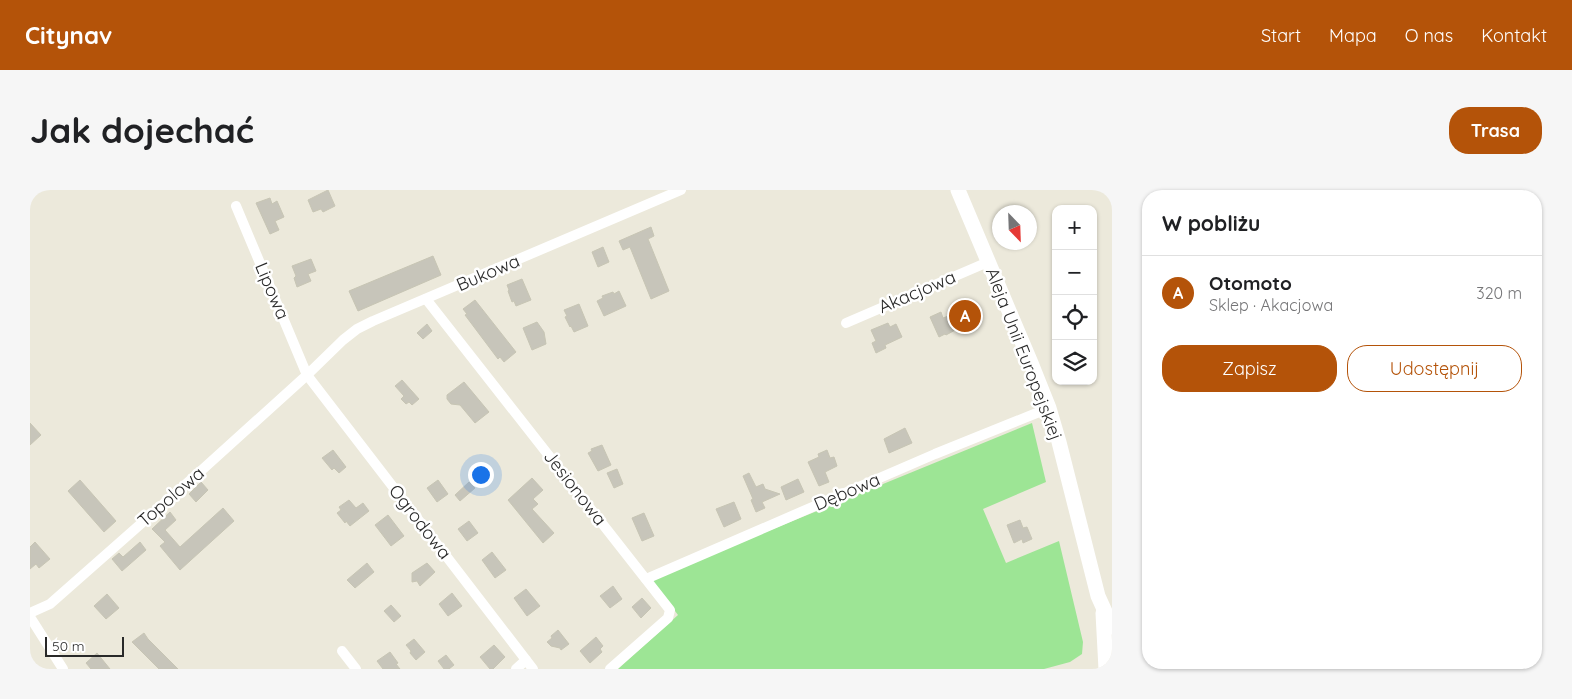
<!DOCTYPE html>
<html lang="pl">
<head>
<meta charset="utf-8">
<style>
	body { margin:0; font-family:Quicksand,sans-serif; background:#f6f6f6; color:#202124 }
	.controls { position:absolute; right:15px; top:15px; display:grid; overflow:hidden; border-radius:10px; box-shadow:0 1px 4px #0004 }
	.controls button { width:45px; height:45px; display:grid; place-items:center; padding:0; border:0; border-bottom:1px solid #e0e0e0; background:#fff; color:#202124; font:25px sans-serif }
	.compass { position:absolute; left:962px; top:15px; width:45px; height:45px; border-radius:50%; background:#fff; box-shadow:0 1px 4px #0004; rotate:157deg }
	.scale { position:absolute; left:15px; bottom:12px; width:79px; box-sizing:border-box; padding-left:5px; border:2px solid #292929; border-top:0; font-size:14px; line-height:18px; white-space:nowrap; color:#292929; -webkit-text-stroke:4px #fff; paint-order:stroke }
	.you { position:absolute; left:450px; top:284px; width:18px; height:18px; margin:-12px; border:4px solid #fff; border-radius:50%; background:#1a73e8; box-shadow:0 0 0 8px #1a73e833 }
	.badge { display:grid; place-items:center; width:32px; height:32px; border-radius:50%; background:#b45309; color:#fff; font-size:16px; font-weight:700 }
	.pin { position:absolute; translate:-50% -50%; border:2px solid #fff; box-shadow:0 1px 5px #0006 }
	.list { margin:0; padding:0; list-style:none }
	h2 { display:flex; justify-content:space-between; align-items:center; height:65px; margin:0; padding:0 20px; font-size:21px }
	h2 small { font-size:16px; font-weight:400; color:#757577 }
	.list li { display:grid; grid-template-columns:32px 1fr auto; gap:15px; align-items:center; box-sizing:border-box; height:75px; padding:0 20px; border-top:1px solid #e0e0e0 }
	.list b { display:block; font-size:19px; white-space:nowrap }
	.list p { margin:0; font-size:16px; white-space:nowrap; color:#757577 }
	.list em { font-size:16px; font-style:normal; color:#757577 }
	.actions { display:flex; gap:10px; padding:15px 20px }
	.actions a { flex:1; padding:11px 0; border:1px solid #b45309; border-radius:20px; text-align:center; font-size:18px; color:#b45309 }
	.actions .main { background:#b45309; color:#fff }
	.icon { flex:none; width:28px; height:28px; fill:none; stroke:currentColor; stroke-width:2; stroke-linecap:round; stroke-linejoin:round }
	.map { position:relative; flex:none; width:1082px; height:479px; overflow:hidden; border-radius:20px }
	header { display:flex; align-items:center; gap:30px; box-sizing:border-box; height:70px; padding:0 25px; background:#b45309; color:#fff }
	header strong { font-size:24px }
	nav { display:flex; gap:28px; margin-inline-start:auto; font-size:18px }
	.intro { display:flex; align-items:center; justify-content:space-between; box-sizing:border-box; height:120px; padding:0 30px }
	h1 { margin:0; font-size:35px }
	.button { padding:12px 22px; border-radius:20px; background:#b45309; color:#fff; font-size:18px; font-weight:700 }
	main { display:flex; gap:30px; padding:0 30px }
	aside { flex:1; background:#fff; border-radius:20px; box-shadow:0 1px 4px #0004 }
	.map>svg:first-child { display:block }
	.green { fill:#9de595 }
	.building { fill:#c7c5ba; stroke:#c7c5b4 }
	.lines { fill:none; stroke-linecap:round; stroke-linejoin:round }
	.minor { stroke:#fff; stroke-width:10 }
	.secondary { stroke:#fff; stroke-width:15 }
	.labels { text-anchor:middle; stroke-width:5; stroke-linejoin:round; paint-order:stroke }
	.street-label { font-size:18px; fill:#292929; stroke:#fff }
</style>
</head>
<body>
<header>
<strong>Citynav</strong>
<nav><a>Start</a><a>Mapa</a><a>O nas</a><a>Kontakt</a></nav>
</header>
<div class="intro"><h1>Jak dojechać</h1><a class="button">Trasa</a></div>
<main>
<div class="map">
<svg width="1082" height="479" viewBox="0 0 1082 479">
	<rect width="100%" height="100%" fill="#ece9db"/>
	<polygon class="green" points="1002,233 1016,292 953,319 976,373 1029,351 1053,452 1052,464 1040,472 1014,479 588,479 648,425 621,389"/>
	<g class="building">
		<polygon points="298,0 305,16 293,22 291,19 283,22 278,10"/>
		<polygon points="240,8 242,14 247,11 254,27 245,31 249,40 240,44 226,13"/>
		<polygon points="621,37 624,46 618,49 639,101 621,109 600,57 593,60 589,51"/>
		<polygon points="573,57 579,72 568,77 562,62"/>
		<polygon points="403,66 411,85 328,121 319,101"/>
		<polygon points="281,69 286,81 278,84 281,91 267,97 264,88 266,86 262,76"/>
		<polygon points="492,89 501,110 486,116 484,111 482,112 478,101 479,100 477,95"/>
		<polygon points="589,101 596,116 574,126 567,111 573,108 572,106 583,102 584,104"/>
		<polygon points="445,110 486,162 474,172 470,167 468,169 435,125 437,124 433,119"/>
		<polygon points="549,114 558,136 544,142 541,136 540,137 535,127 537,126 534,120"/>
		<polygon points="911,122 913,128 921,125 927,139 916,145 915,144 909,147 900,127"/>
		<polygon points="507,132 514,142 516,154 502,160 493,138"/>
		<polygon points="858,133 860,137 866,134 872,147 855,155 856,158 846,163 842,153 846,151 841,140"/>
		<polygon points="397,134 402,141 393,149 387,143"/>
		<polygon points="372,190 389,209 382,215 379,212 376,214 371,209 374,206 365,196"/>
		<polygon points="434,192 459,222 445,233 430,215 421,214 417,209 417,205"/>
		<polygon points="0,233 11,245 0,255"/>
		<polygon points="875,238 882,253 859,263 854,249"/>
		<polygon points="572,255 581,275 568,281 558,263 562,261 561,259"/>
		<polygon points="303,260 316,277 309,283 304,278 302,280 292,268"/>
		<polygon points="797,260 800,268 804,267 807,276 795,282 799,292 789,296 778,272 789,267 788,264"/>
		<polygon points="587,279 593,294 584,298 577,283"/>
		<polygon points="719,283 726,297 733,294 735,299 750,304 732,312 735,318 726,322 721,310 723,309 713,286"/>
		<polygon points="502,288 513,300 503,309 508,314 502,319 524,343 513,353 478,310"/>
		<polygon points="768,289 774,302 756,310 751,297"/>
		<polygon points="50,290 86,331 74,342 38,301"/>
		<polygon points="408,290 418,304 407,312 397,298"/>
		<polygon points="171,292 178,300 166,312 159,304"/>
		<polygon points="439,292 445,298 430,311 425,305"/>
		<polygon points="319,310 326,318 333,313 339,321 320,336 316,331 315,333 307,323 311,320 309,317"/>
		<polygon points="704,312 711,329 694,337 686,319"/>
		<polygon points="193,318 204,331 150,380 130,356 135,352 122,339 140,322 146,330 135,340 150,357"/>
		<polygon points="614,323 624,346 612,351 602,328"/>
		<polygon points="358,325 374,346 361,356 345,335"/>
		<polygon points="990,330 993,338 997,337 1002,349 993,353 992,349 984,353 977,335"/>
		<polygon points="439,331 448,343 437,351 428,339"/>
		<polygon points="5,352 20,369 9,378 6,374 0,379 0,357"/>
		<polygon points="110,352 116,360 92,381 82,369 89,363 93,367"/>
		<polygon points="462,362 476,380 465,388 452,370"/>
		<polygon points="337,373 344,382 325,398 317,390"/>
		<polygon points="397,373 405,382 390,396 387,391 382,392 382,383"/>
		<polygon points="583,396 592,409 580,418 570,406"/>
		<polygon points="496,399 510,416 497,426 484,408"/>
		<polygon points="422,403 432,416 418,426 409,414"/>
		<polygon points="77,404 89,418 76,429 64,416"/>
		<polygon points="612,408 621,418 611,428 602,417"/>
		<polygon points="361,415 371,426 364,432 354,421"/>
		<polygon points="528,440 539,454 531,460 530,458 521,456 517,452 522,448 521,446"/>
		<polygon points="114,443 118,449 148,479 129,479 102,452"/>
		<polygon points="566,447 573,456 570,459 572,462 560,473 550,461"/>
		<polygon points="384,449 395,462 386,470 380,463 381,461 376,455"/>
		<polygon points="464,455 475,467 463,479 460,479 450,467"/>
		<polygon points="360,462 368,473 366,474 370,479 353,479 347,471"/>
		<polygon points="67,463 80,479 61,479 56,473"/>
		<polygon points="416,465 424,475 419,479 414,479 408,471"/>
	</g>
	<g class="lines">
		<g class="minor">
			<polyline points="206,16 277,185 503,479"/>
			<polyline points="396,109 640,420 638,428 580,479"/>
			<polyline points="816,133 958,72"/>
			<polyline points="616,389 905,264 1019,218"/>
			<polyline points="0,423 20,414 173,279 277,185 313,150 327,139 343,131 651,0"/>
			<polyline points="0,427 33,479"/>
			<polyline points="312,461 326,479"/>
			<polyline points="486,479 496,470"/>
		</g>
		<g class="secondary">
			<polyline points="928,0 1001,173 1019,218 1029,252 1068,406 1082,437"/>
			<polyline points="1073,423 1076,479"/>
		</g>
	</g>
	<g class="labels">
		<g class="street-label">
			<text transform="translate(458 83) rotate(-23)" y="6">Bukowa</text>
			<text transform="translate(242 101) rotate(67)" y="6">Lipowa</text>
			<text transform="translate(887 102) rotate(-23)" y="6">Akacjowa</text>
			<text transform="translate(994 164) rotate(69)" y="6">Aleja Unii Europejskiej</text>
			<text transform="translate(545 298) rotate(52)" y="6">Jesionowa</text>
			<text transform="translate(817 302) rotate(-23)" y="6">Dębowa</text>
			<text transform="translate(141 307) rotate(-41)" y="6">Topolowa</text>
			<text transform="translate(390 332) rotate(52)" y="6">Ogrodowa</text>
		</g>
	</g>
</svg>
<div class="controls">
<button>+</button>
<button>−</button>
<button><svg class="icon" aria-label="locate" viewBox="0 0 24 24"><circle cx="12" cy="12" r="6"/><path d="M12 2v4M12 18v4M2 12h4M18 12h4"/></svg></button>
<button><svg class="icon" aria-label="layers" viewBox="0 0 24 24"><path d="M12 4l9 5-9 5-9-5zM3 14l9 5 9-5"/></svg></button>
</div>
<svg class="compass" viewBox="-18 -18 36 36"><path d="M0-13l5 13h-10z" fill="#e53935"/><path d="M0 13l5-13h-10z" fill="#757577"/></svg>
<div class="scale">50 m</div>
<div class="you"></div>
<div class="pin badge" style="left:935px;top:126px">A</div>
</div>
<aside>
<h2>W pobliżu<small></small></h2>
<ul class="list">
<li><span class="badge">A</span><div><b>Otomoto</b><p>Sklep · Akacjowa</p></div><em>320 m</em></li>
</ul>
<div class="actions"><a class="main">Zapisz</a><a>Udostępnij</a></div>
</aside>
</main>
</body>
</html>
